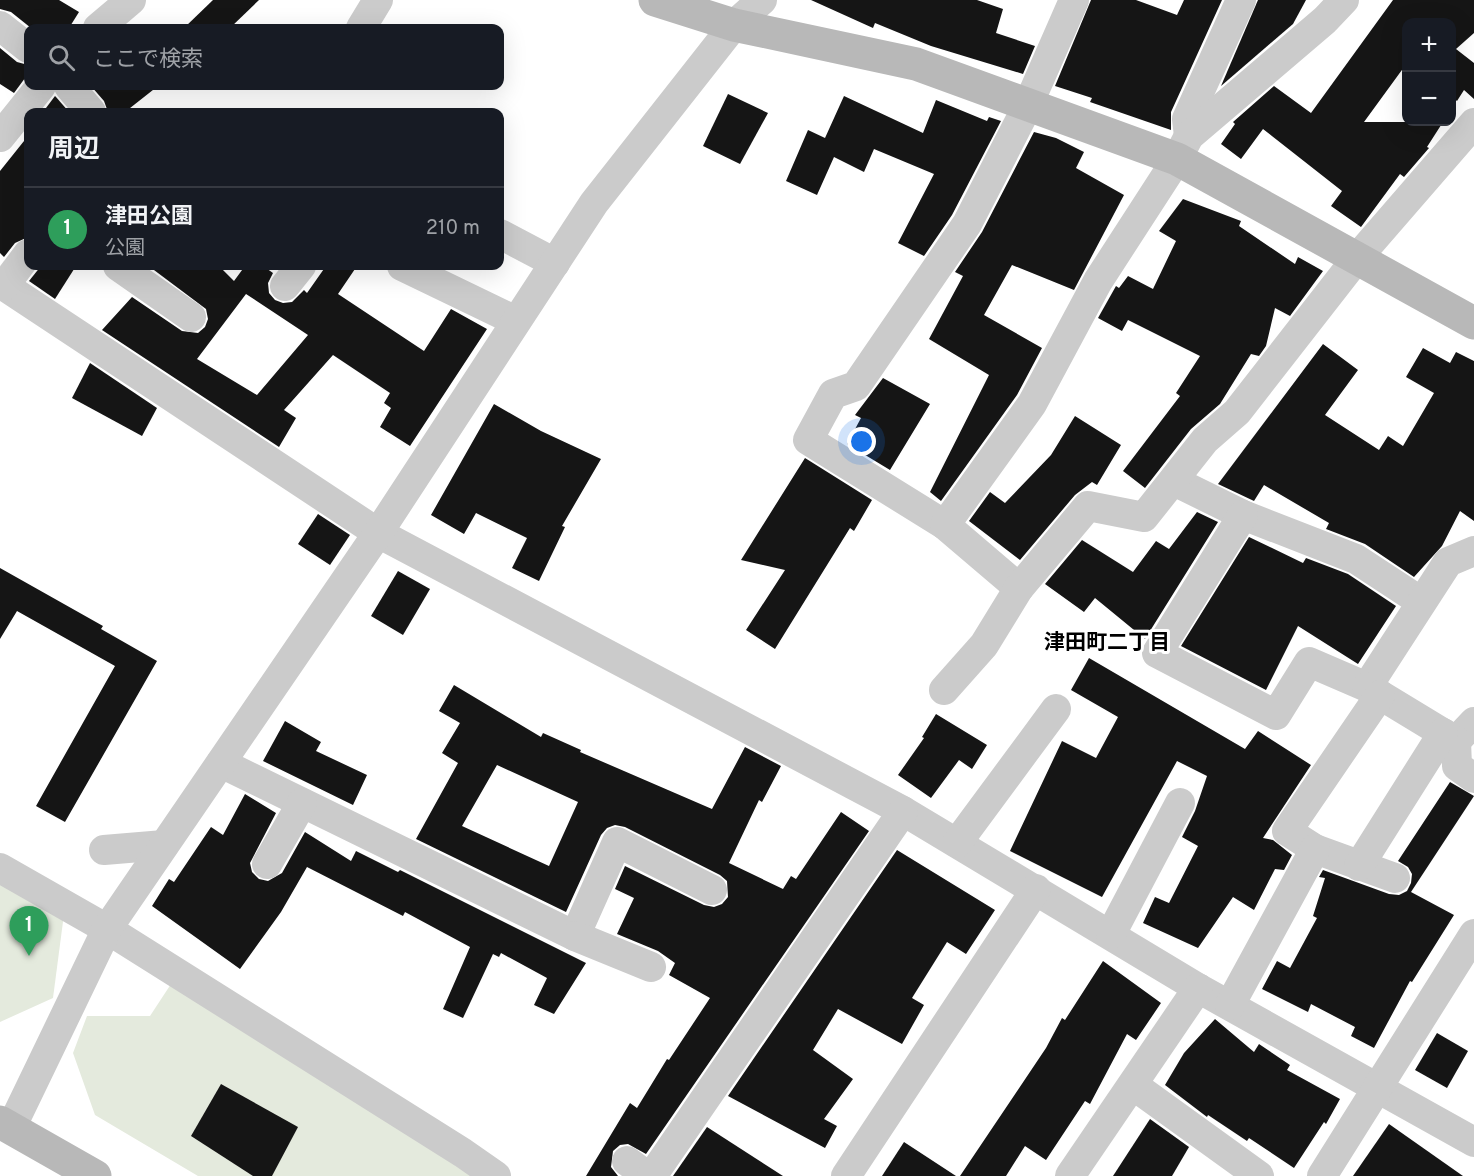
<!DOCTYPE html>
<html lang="ja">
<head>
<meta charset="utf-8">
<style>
	body { margin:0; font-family:Overpass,"Noto Sans JP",sans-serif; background:#242831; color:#f1f3f6 }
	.controls { position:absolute; right:18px; top:18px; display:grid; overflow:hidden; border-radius:12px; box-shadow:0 6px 24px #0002 }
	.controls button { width:54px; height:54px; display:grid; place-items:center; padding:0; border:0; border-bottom:2px solid #363941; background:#171b24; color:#f1f3f6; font:30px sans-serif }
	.you { position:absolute; left:862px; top:442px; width:21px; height:21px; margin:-15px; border:4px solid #fff; border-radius:50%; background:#1a73e8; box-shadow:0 0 0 9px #1a73e833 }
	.badge { display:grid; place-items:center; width:39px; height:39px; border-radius:50%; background:#7c3aed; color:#fff; font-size:20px; font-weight:700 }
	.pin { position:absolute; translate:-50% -50px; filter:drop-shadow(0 2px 3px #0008) }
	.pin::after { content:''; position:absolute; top:32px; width:21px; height:18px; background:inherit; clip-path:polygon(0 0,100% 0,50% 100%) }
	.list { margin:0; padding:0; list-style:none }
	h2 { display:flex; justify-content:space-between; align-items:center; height:78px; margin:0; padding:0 24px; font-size:26px }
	h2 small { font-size:20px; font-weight:400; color:#9ea1a6 }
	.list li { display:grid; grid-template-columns:39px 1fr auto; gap:18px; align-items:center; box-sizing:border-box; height:84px; padding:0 24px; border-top:2px solid #363941 }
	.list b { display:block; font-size:22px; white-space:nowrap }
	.list p { margin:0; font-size:20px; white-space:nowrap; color:#9ea1a6 }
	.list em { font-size:20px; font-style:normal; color:#9ea1a6 }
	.icon { flex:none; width:33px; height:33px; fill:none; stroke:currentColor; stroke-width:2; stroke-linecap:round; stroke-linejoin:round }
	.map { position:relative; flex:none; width:1474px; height:1176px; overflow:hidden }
	.search { position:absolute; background:#171b24; box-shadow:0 6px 24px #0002; left:24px; top:24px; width:480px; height:66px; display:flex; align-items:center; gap:15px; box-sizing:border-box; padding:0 21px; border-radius:12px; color:#9ea1a6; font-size:22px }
	.panel { position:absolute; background:#171b24; box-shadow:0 6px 24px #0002; left:24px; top:108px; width:480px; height:162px; border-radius:12px }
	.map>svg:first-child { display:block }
	.green { fill:#e4eadd }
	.building { fill:#151515; fill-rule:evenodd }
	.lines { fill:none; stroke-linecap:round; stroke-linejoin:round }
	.street { stroke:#cbcbcb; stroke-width:30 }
	.secondary { stroke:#b8b8b8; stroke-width:33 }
	.labels { text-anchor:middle; stroke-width:6; stroke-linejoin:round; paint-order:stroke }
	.neighbourhood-label { font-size:21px; font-weight:bold; fill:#000; stroke:#fff }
</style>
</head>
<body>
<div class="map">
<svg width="1474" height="1176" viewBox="0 0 1474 1176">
	<rect width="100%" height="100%" fill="#fff"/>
	<g class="green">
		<polygon points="0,877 64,914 53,998 0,1022"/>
		<polygon points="171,984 475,1176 198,1176 95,1115 73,1053 87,1016 150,1016"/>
	</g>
	<g class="building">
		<polygon points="0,0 59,0 79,12 69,28 31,28 11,12 0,9"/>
		<polygon points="213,0 259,0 230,28 184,28"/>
		<polygon points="811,0 977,0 1003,9 996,33 1035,46 1023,74 931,46 875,23 873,28"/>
		<polygon points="1091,0 1136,0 1177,15 1184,0 1222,0 1171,112 1171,130 1090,102 1092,98 1055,86"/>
		<polygon points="1258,0 1306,0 1293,24 1221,86"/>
		<polygon points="1393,0 1474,0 1474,33 1456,49 1474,63 1474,99 1464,90 1457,101 1452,97 1452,22 1407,22 1407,63 1364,122 1443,122 1427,147 1429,148 1404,177 1400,174 1361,227 1331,206 1342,191 1263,129 1241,159 1221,144 1235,124 1233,122 1274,86 1311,113"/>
		<polygon points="0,48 17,62 28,65 28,74 14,93 0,84"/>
		<polygon points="91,86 158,86 125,112 108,112 104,101"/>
		<polygon points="728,94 768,113 740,164 703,146"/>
		<polygon points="55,96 56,97 69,112 43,112"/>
		<polygon points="844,96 923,133 936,100 987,121 989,117 1001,121 952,215 924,256 898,243 934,174 874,149 864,172 834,157 817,195 786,181 808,130 825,138"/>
		<polygon points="1034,132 1056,138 1084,152 1076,168 1124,195 1074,290 1012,265 984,315 1042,348 1017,395 941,501 930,492 989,375 929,339 963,276 955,272 982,232"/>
		<polygon points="28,136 28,237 15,243 4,257 0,253 0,171"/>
		<polygon points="1183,199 1241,221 1239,226 1295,264 1298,257 1323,271 1290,316 1275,308 1266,346 1259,356 1251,354 1220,404 1191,429 1145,488 1123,471 1180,396 1176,393 1200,356 1128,320 1122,331 1098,318 1116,286 1119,288 1128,276 1153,289 1176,241 1159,231"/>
		<polygon points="41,266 76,266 55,299 29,281"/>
		<path d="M159,266H219L234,281L245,266H263L273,273L268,283L269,293L275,300L283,303L292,302L304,290L307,293L326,266H357L338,294L424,351L451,309L487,329L410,446L380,427L391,408L384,403L390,393L333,355L284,410L296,418L279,447L102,330L132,297L182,331L198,333L205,327L208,319L206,309L154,270ZM246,294L308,335L257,395L197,359Z"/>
		<polygon points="1323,344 1358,370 1325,415 1379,450 1388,436 1403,446 1434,393 1406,377 1423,348 1450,363 1456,352 1474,361 1474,521 1460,511 1442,546 1414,577 1365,544 1326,529 1329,523 1264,485 1254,501 1218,484"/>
		<polygon points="90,363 157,408 142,436 72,398"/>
		<polygon points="883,378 930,404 890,470 847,444 861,418 855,415"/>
		<polygon points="494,404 541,431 601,459 562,526 565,527 539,581 512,568 527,538 476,513 464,534 431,515"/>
		<polygon points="1075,416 1121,445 1097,485 1092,482 1075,495 1020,560 969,521 990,492 1005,503 1051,455"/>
		<polygon points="805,458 872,500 854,531 850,528 775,649 746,630 785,570 741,560"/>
		<polygon points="1197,512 1218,522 1145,639 1095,598 1084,612 1045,584 1082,540 1133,572 1156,541 1169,549"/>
		<polygon points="318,514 350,535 330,565 298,544"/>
		<polygon points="1249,537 1303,563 1306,558 1348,574 1396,606 1358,664 1298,626 1266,690 1181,646"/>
		<polygon points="0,568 103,626 101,629 157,661 65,822 36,806 115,666 17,611 0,639"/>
		<polygon points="398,571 430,589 403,635 371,616"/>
		<polygon points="1089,658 1245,749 1258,731 1311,765 1263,838 1273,840 1292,855 1284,870 1275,869 1254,910 1233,897 1198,948 1143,923 1155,897 1169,903 1198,846 1182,837 1195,811 1207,776 1177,761 1102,897 1010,851 1062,741 1096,758 1118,717 1071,690"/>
		<path d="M454,685L541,737L543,733L581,750L580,752L712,809L745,747L781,766L762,802L759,800L729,863L783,889L791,876L796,879L841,812L869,831L646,1154L628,1144L620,1145L613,1151L611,1167L618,1176H586L630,1103L637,1108L667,1059L669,1060L710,998L669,975L675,963L658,951L617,934L634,898L615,889L625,866L704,905L714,907L722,904L728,897L727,881L720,875L625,827L615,825L607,828L601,835L566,912L416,839L458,763L442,753L460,723L439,711ZM497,765L578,802L549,866L462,826Z"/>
		<polygon points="936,714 987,745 972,769 959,760 931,798 898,775 924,738 922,737"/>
		<polygon points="285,721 321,742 316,751 367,775 353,805 263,761"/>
		<polygon points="1450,782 1474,796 1411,892 1454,915 1412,982 1410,981 1374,1048 1351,1036 1355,1027 1311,1004 1308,1012 1262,989 1277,961 1290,968 1317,918 1313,916 1325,878 1319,877 1323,870 1389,894 1399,895 1407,891 1411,883 1412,874 1408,867 1398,861"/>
		<polygon points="245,794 276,813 250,863 252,872 259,879 268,881 282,873 305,832 351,861 356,851 398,872 400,870 586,963 554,1014 534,1005 547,978 501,953 499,957 493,954 463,1018 443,1009 470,947 405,912 403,916 307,867 281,912 240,969 152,906 169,879 174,882 211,827 223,835"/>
		<polygon points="897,850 995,910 966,954 947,942 912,998 924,1005 902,1044 838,1009 813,1050 853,1079 824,1119 837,1126 825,1148 728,1096"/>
		<polygon points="1103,961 1161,1003 1136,1040 1127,1034 1090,1104 1085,1101 1046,1160 1025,1146 1006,1176 960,1176 1046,1048 1062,1018 1065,1020"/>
		<polygon points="1215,1019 1254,1052 1259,1044 1290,1065 1287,1070 1340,1099 1326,1124 1324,1122 1294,1168 1249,1138 1247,1141 1208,1115 1207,1117 1165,1085 1184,1053"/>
		<polygon points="1437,1033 1468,1051 1447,1088 1415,1070"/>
		<polygon points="221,1084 298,1127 272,1176 253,1176 191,1136"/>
		<polygon points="1150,1119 1189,1147 1172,1176 1113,1176"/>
		<polygon points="1389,1124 1463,1176 1353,1176"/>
		<polygon points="707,1127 783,1176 673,1176"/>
		<polygon points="904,1142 956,1176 882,1176"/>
	</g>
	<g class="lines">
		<g class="street">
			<polyline points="0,26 28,48"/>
			<polyline points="98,28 131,0"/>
			<polyline points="361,28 378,0"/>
			<polyline points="69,86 91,112"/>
			<polyline points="1189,136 1187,119 1241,0"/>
			<polyline points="0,137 41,86"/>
			<polyline points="500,234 555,263"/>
			<polyline points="118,266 191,317"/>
			<polyline points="402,266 516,321"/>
			<polyline points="0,283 378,533 903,811 1198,988 1474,1142"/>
			<polyline points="4,286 28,254"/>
			<polyline points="285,286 301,266"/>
			<polyline points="1174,481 1243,515 1356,559 1420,601"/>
			<polyline points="1243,515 1157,653 1276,715 1309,662 1367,687 1448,562 1474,551"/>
			<polyline points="945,525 808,440 833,394 856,386 967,224 1028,105 1074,0"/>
			<polyline points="1019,588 945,525 1032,404 1098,281 1177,159 1189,136 1325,20 1344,0"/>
			<polyline points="1367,687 1456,741 1474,722"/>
			<polyline points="944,690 984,645 1019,588 1088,506 1144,517 1205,440 1237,412 1357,258 1474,123"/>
			<polyline points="1380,695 1287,831 1315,849 1395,878"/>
			<polyline points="1456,741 1457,766 1474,778"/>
			<polyline points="221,763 575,936 617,842 712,890"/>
			<polyline points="957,843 1056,709"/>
			<polyline points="104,850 164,845"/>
			<polyline points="267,864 302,803"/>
			<polyline points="1359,866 1443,733"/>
			<polyline points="0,868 107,929 463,1153 496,1176"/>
			<polyline points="1111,934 1180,803"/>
			<polyline points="575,936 651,967"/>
			<polyline points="1230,1005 1315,849"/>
			<polyline points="1133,1085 1259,1176"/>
			<polyline points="11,1128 107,929 378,533 594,203 734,25 762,0"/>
			<polyline points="627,1161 647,1176"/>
			<polyline points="652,1176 903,811"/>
			<polyline points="846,1176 1036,889"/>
			<polyline points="1070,1176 1198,988"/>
			<polyline points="1322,1176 1474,934"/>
		</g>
		<g class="secondary">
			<polyline points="655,0 734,25 916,64 1177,159 1474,323"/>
			<polyline points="0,1122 95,1176"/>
		</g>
	</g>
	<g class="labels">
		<g class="neighbourhood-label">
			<text x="1107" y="649">津田町二丁目</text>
		</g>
	</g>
</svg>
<div class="controls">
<button>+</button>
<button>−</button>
</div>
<div class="you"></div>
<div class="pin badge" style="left:29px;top:956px;background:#2e9e5b">1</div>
<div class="search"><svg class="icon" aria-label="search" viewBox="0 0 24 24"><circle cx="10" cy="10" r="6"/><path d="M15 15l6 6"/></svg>ここで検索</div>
<section class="panel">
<h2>周辺<small></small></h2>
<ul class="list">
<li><span class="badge" style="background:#2e9e5b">1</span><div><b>津田公園</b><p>公園</p></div><em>210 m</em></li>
</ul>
</section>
</div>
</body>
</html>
